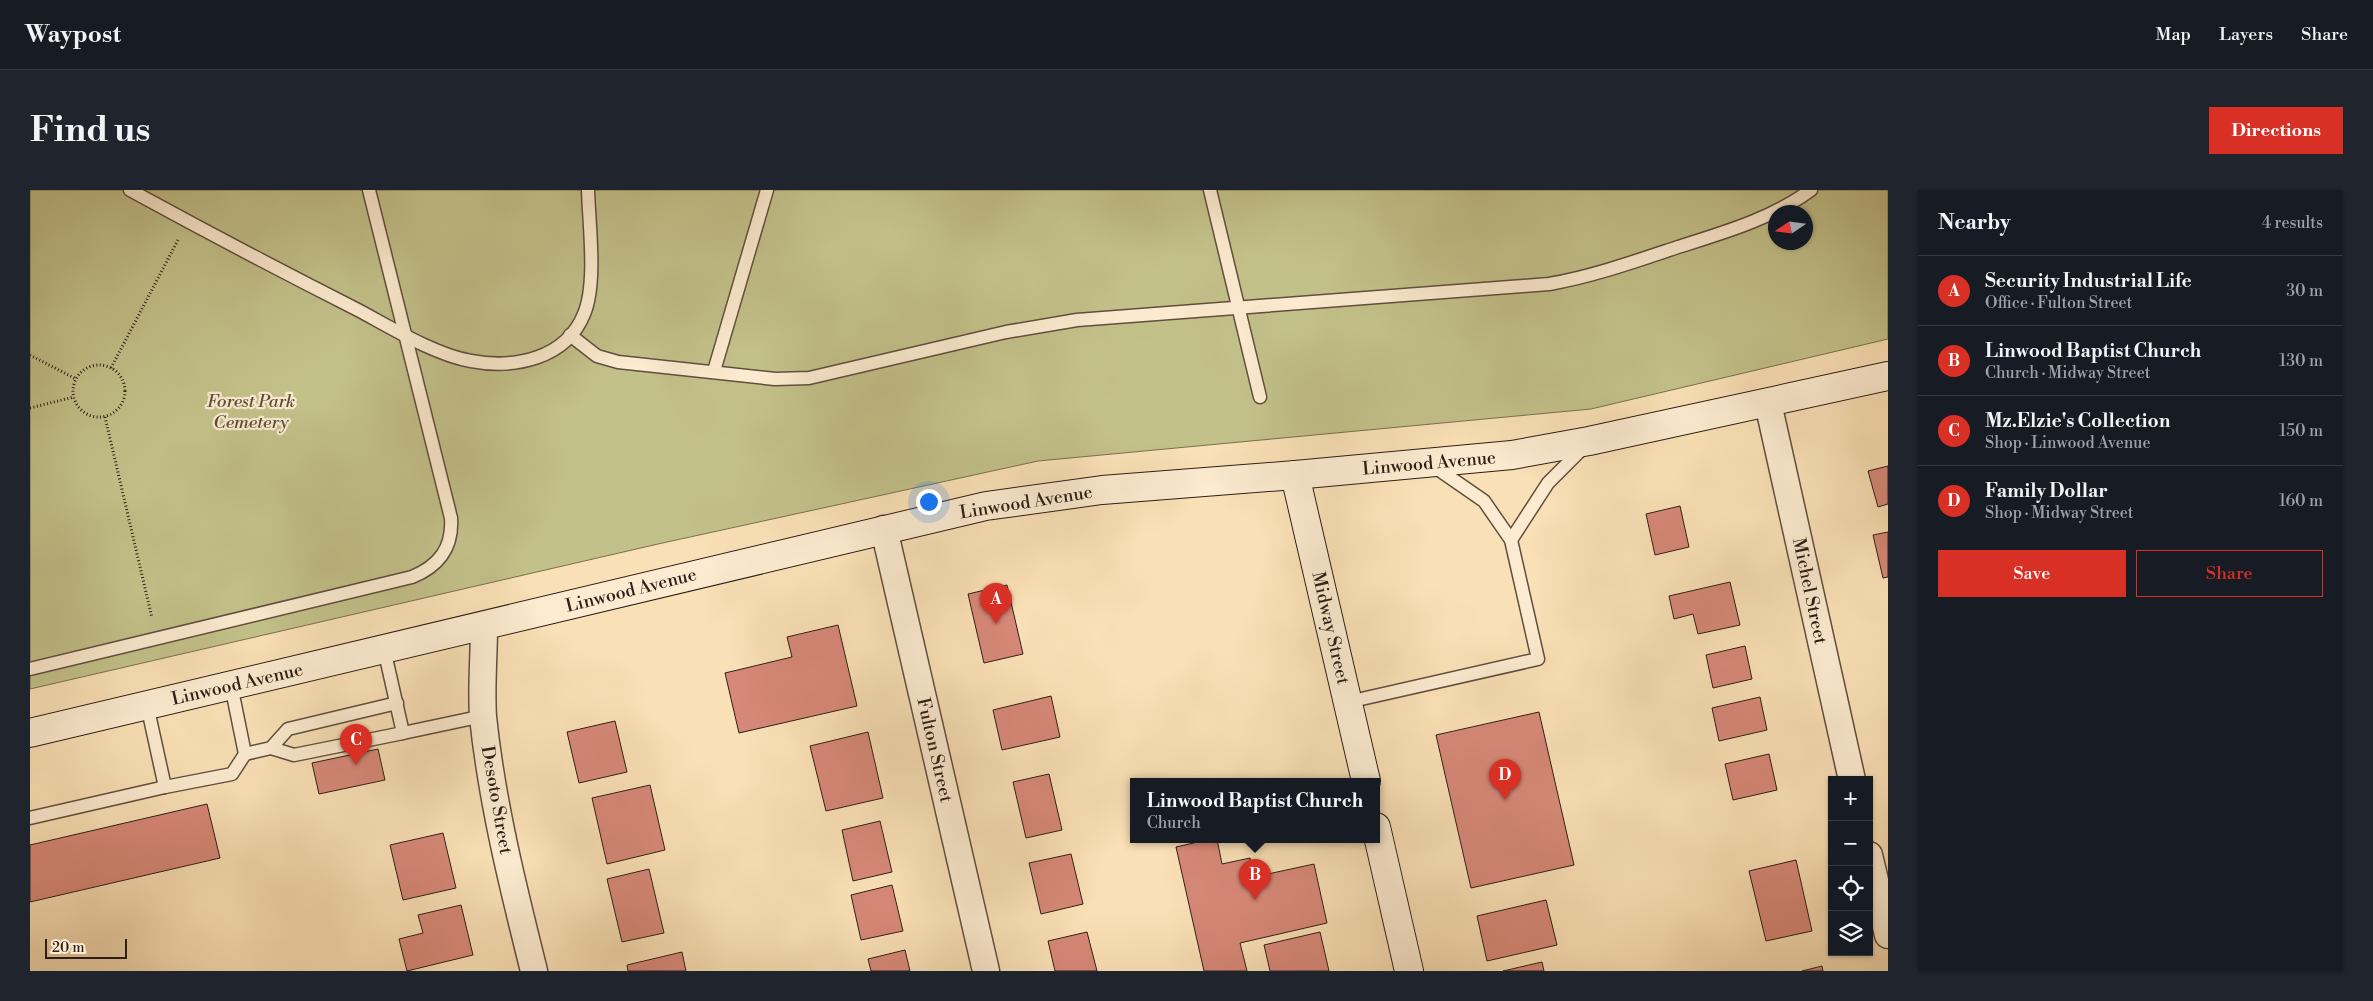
<!DOCTYPE html>
<html lang="en">
<head>
<meta charset="utf-8">
<style>
	body { margin:0; font-family:"Libre Bodoni",serif; background:#20242c; color:#f1f3f6 }
	.controls { position:absolute; right:15px; bottom:15px; display:grid; overflow:hidden; border-radius:0px; box-shadow:0 1px 4px #0004 }
	.controls button { width:45px; height:45px; display:grid; place-items:center; padding:0; border:0; border-bottom:1px solid #363941; background:#171b24; color:#f1f3f6; font:25px sans-serif }
	.compass { position:absolute; left:1738px; top:15px; width:45px; height:45px; border-radius:50%; background:#171b24; box-shadow:0 1px 4px #0004; rotate:257deg }
	.scale { position:absolute; left:15px; bottom:12px; width:82px; box-sizing:border-box; padding-left:5px; border:2px solid #2d1e17; border-top:0; font-size:14px; line-height:18px; white-space:nowrap; color:#2d1e17; -webkit-text-stroke:4px #fcebd0; paint-order:stroke }
	.you { position:absolute; left:898px; top:311px; width:18px; height:18px; margin:-12px; border:4px solid #fff; border-radius:50%; background:#1a73e8; box-shadow:0 0 0 8px #1a73e833 }
	.badge { display:grid; place-items:center; width:32px; height:32px; border-radius:50%; background:#d93025; color:#fff; font-size:16px; font-weight:700 }
	.pin { position:absolute; translate:-50% -41px; filter:drop-shadow(0 1px 2px #0008) }
	.pin::after { content:''; position:absolute; top:26px; width:18px; height:15px; background:inherit; clip-path:polygon(0 0,100% 0,50% 100%) }
	.popup { position:absolute; left:1100px; top:588px; width:250px; height:65px; box-sizing:border-box; display:grid; place-content:center; border-radius:0px; background:#171b24; filter:drop-shadow(0 1px 4px #0005); font-size:16px; white-space:nowrap; color:#9ea1a6 }
	.popup b { font-size:19px; color:#f1f3f6 }
	.popup::after { content:''; position:absolute; left:50%; top:100%; margin-left:-10px; border:10px solid transparent; border-top-color:#171b24 }
	.list { margin:0; padding:0; list-style:none }
	h2 { display:flex; justify-content:space-between; align-items:center; height:65px; margin:0; padding:0 20px; font-size:21px }
	h2 small { font-size:16px; font-weight:400; color:#9ea1a6 }
	.list li { display:grid; grid-template-columns:32px 1fr auto; gap:15px; align-items:center; box-sizing:border-box; height:70px; padding:0 20px; border-top:1px solid #363941 }
	.list b { display:block; font-size:19px; white-space:nowrap }
	.list p { margin:0; font-size:16px; white-space:nowrap; color:#9ea1a6 }
	.list em { font-size:16px; font-style:normal; color:#9ea1a6 }
	.actions { display:flex; gap:10px; padding:15px 20px }
	.actions a { flex:1; padding:11px 0; border:1px solid #d93025; border-radius:0px; text-align:center; font-size:18px; color:#d93025 }
	.actions .main { background:#d93025; color:#fff }
	.icon { flex:none; width:28px; height:28px; fill:none; stroke:currentColor; stroke-width:2; stroke-linecap:round; stroke-linejoin:round }
	.map { position:relative; flex:none; width:1858px; height:781px; overflow:hidden; border-radius:0px }
	header { display:flex; align-items:center; gap:30px; box-sizing:border-box; height:70px; padding:0 25px; background:#171b24; border-bottom:1px solid #363941 }
	header strong { font-size:24px }
	nav { display:flex; gap:28px; margin-inline-start:auto; font-size:18px }
	.intro { display:flex; align-items:center; justify-content:space-between; box-sizing:border-box; height:120px; padding:0 30px }
	h1 { margin:0; font-size:35px }
	.button { padding:12px 22px; border-radius:0px; background:#d93025; color:#fff; font-size:18px; font-weight:700 }
	main { display:flex; gap:30px; padding:0 30px }
	aside { flex:1; background:#171b24; border-radius:0px; box-shadow:0 1px 4px #0004 }
	.map>svg:first-child { display:block }
	.green { fill:#c3c18a; stroke:#787050; fill-rule:evenodd }
	.building { fill:#d78878; stroke:#2d1e17 }
	.lines { fill:none; stroke-linecap:round; stroke-linejoin:round }
	.lane-casing { stroke:#604e3f; stroke-width:15 }
	.street-casing { stroke:#604e3f; stroke-width:29 }
	.secondary-casing { stroke:#2d1e17; stroke-width:30 }
	.path { stroke:#2d1e17; stroke-width:3; stroke-dasharray:1 2.5; stroke-linecap:butt }
	.lane { stroke:#fcebd0; stroke-width:12 }
	.street { stroke:#fcebd0; stroke-width:26 }
	.secondary { stroke:#fcebd0; stroke-width:28 }
	.labels { text-anchor:middle; stroke-width:4.5; stroke-linejoin:round; paint-order:stroke }
	.park-label { font-size:18px; font-style:italic; fill:#5a4f3a; stroke:#fcebd0 }
	.street-label { font-size:18px; fill:#2d1e17; stroke:#fcebd0 }
</style>
</head>
<body>
<header>
<strong>Waypost</strong>
<nav><a>Map</a><a>Layers</a><a>Share</a></nav>
</header>
<div class="intro"><h1>Find us</h1><a class="button">Directions</a></div>
<main>
<div class="map">
<svg width="1858" height="781" viewBox="0 0 1858 781">
	<rect width="100%" height="100%" fill="#fae0b6"/>
	<filter id="stains"><feTurbulence type="fractalNoise" baseFrequency=".004" numOctaves="4"/><feColorMatrix values="0 0 0 0 .2 0 0 0 0 .09 0 0 0 0 .02 0 0 0 .5 -.17"/></filter>
	<radialGradient id="worn" r=".72"><stop offset=".6" stop-color="#630" stop-opacity="0"/><stop offset="1" stop-color="#630" stop-opacity=".3"/></radialGradient>
	<path class="green" d="M0,0H1858V149L1561,219L1008,271L628,354L0,499ZM1746,22H1776V52H1746Z"/>
	<g class="building">
		<polygon points="1858,276 1858,314 1848,317 1838,281"/>
		<polygon points="1650,316 1659,357 1625,365 1616,324"/>
		<polygon points="1858,342 1858,387 1853,388 1843,345"/>
		<polygon points="1700,392 1710,435 1668,444 1663,424 1644,429 1639,406"/>
		<polygon points="977,395 993,464 954,473 938,404"/>
		<polygon points="808,435 827,516 709,543 695,483 762,467 757,447"/>
		<polygon points="1715,456 1722,489 1683,498 1676,465"/>
		<polygon points="1021,506 1030,547 972,560 963,520"/>
		<polygon points="1730,507 1737,540 1689,551 1682,518"/>
		<polygon points="1509,522 1544,675 1441,698 1406,545"/>
		<polygon points="585,531 597,582 549,593 537,542"/>
		<polygon points="838,542 853,608 796,621 780,556"/>
		<polygon points="348,559 355,590 289,604 282,573"/>
		<polygon points="1739,564 1747,600 1703,610 1695,574"/>
		<polygon points="1019,584 1032,640 996,648 983,592"/>
		<polygon points="620,595 635,660 577,674 562,608"/>
		<polygon points="177,614 190,668 0,712 0,655"/>
		<polygon points="850,631 862,682 823,691 812,640"/>
		<polygon points="413,643 426,698 373,710 360,655"/>
		<polygon points="1181,649 1187,649 1192,674 1220,668 1224,687 1284,674 1297,733 1210,753 1217,781 1174,781 1146,657"/>
		<polygon points="1041,664 1053,714 1011,724 999,673"/>
		<polygon points="1766,670 1782,741 1736,751 1719,681"/>
		<polygon points="619,679 634,743 592,752 577,689"/>
		<polygon points="862,695 873,741 831,750 821,705"/>
		<polygon points="1516,710 1527,755 1457,771 1447,726"/>
		<polygon points="431,715 443,765 377,781 369,749 393,743 388,725"/>
		<polygon points="1057,742 1067,781 1025,781 1018,751"/>
		<polygon points="1290,742 1299,781 1240,781 1234,755"/>
		<polygon points="875,760 880,781 841,781 838,769"/>
		<polygon points="652,762 656,781 598,781 597,775"/>
		<polygon points="1512,772 1514,781 1473,781"/>
		<polygon points="1792,776 1793,781 1772,781"/>
	</g>
	<g class="lines">
		<g class="lane-casing">
			<g id="lane">
				<path d="M100,0C175,41 251,81 328,120C360,137 405,165 441,171C484,179 536,169 554,124C567,93 559,35 558,0"/>
				<polyline points="1180,0 1230,207"/>
				<path d="M540,145L567,166L588,172L745,189L779,188L976,142L1047,130L1519,94C1564,86 1606,71 1648,57C1695,42 1741,29 1781,0"/>
				<polyline points="684,181 737,0"/>
				<polyline points="1481,350 1518,293 1555,256"/>
				<polyline points="354,459 373,543 453,526"/>
				<path d="M0,479L382,387C409,376 423,358 421,328L339,0"/>
				<polyline points="1318,512 1508,469 1481,350 1454,311 1402,275"/>
				<polyline points="117,515 135,597"/>
				<polyline points="241,558 264,565 373,543"/>
				<polyline points="215,564 241,558 258,539 367,513"/>
				<polyline points="0,628 135,597 202,584 215,564 201,495"/>
			</g>
		</g>
		<g class="street-casing">
			<g id="street">
				<polyline points="1738,213 1822,590"/>
				<polyline points="854,339 956,781"/>
				<path d="M454,436C454,466 451,497 453,527C462,613 483,697 504,781"/>
				<polyline points="1839,665 1858,745"/>
			</g>
		</g>
		<g class="secondary-casing">
			<g id="secondary">
				<polyline points="1265,285 1336,591"/>
				<polyline points="0,543 956,316 1072,300 1265,285 1482,265 1559,251 1858,186"/>
				<polyline points="1346,637 1379,781"/>
			</g>
		</g>
		<g class="path">
			<polyline points="0,165 46,189"/>
			<circle cx="69" cy="201" r="26"/>
			<polyline points="81,178 149,48"/>
			<polyline points="0,218 44,207"/>
			<polyline points="75,227 122,428"/>
		</g>
		<use href="#lane" class="lane"/>
		<use href="#street" class="street"/>
		<use href="#secondary" class="secondary"/>
	</g>
	<g class="labels">
		<g class="park-label">
			<text x="221" y="217">Forest Park<tspan x="221" dy="21">Cemetery</tspan></text>
		</g>
		<g class="street-label">
			<text transform="translate(1399 273) rotate(-5)" y="6">Linwood Avenue</text>
			<text transform="translate(996 312) rotate(-9)" y="6">Linwood Avenue</text>
			<text transform="translate(601 400) rotate(-14)" y="6">Linwood Avenue</text>
			<text transform="translate(1780 401) rotate(78)" y="6">Michel Street</text>
			<text transform="translate(1301 438) rotate(77)" y="6">Midway Street</text>
			<text transform="translate(207 494) rotate(-13)" y="6">Linwood Avenue</text>
			<text transform="translate(905 560) rotate(77)" y="6">Fulton Street</text>
			<text transform="translate(467 610) rotate(80)" y="6">Desoto Street</text>
		</g>
	</g>
	<rect width="100%" height="100%" filter="url(#stains)"/>
	<rect width="100%" height="100%" fill="url(#worn)"/>
</svg>
<div class="controls">
<button>+</button>
<button>−</button>
<button><svg class="icon" aria-label="locate" viewBox="0 0 24 24"><circle cx="12" cy="12" r="6"/><path d="M12 2v4M12 18v4M2 12h4M18 12h4"/></svg></button>
<button><svg class="icon" aria-label="layers" viewBox="0 0 24 24"><path d="M12 4l9 5-9 5-9-5zM3 14l9 5 9-5"/></svg></button>
</div>
<svg class="compass" viewBox="-18 -18 36 36"><path d="M0-13l5 13h-10z" fill="#e53935"/><path d="M0 13l5-13h-10z" fill="#9ea1a6"/></svg>
<div class="scale">20 m</div>
<div class="you"></div>
<div class="pin badge" style="left:966px;top:434px">A</div>
<div class="pin badge" style="left:1225px;top:710px">B</div>
<div class="popup"><b>Linwood Baptist Church</b>Church</div>
<div class="pin badge" style="left:326px;top:575px">C</div>
<div class="pin badge" style="left:1475px;top:610px">D</div>
</div>
<aside>
<h2>Nearby<small>4 results</small></h2>
<ul class="list">
<li><span class="badge">A</span><div><b>Security Industrial Life</b><p>Office · Fulton Street</p></div><em>30 m</em></li>
<li><span class="badge">B</span><div><b>Linwood Baptist Church</b><p>Church · Midway Street</p></div><em>130 m</em></li>
<li><span class="badge">C</span><div><b>Mz.Elzie's Collection</b><p>Shop · Linwood Avenue</p></div><em>150 m</em></li>
<li><span class="badge">D</span><div><b>Family Dollar</b><p>Shop · Midway Street</p></div><em>160 m</em></li>
</ul>
<div class="actions"><a class="main">Save</a><a>Share</a></div>
</aside>
</main>
</body>
</html>
